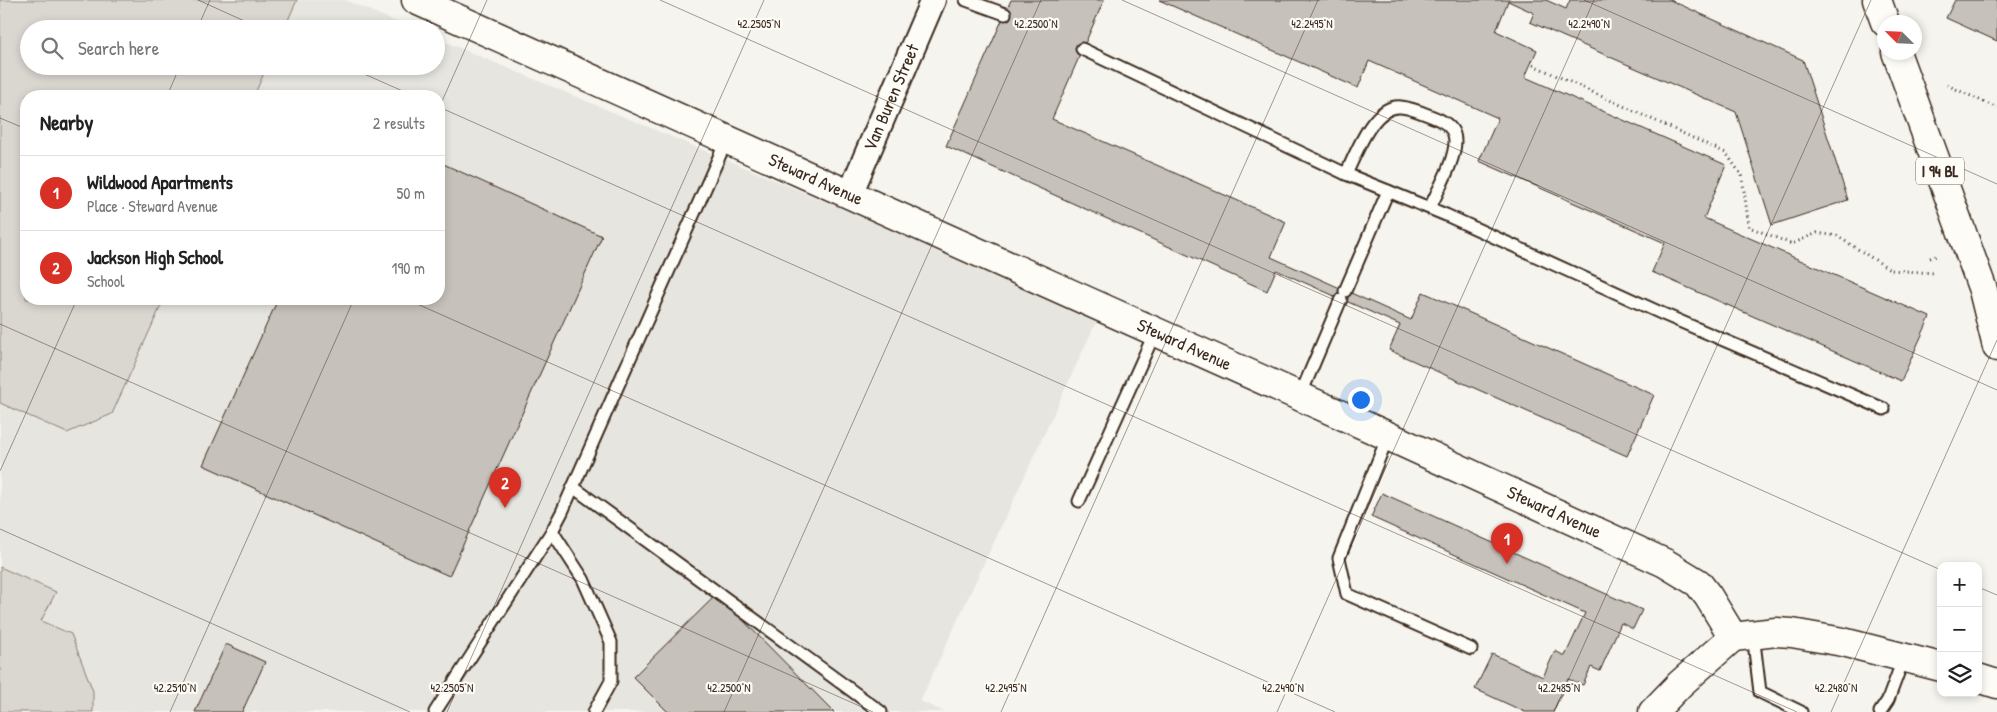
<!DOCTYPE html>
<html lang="en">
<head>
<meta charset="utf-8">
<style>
	body { margin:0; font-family:"Patrick Hand",sans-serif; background:#f2f2f2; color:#222 }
	.controls { position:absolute; right:15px; bottom:15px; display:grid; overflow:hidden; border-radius:10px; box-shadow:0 2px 8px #0003 }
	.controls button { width:45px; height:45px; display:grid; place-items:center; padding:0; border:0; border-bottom:1px solid #e0e0e0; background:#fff; color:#222; font:25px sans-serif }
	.compass { position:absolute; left:1877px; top:15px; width:45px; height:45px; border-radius:50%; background:#fff; box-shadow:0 2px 8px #0003; rotate:294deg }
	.you { position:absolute; left:1360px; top:399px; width:18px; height:18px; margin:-12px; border:4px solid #fff; border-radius:50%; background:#1a73e8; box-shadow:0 0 0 8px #1a73e833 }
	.badge { display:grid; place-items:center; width:32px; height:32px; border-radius:50%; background:#d93025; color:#fff; font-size:16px; font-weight:700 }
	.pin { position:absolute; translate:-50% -41px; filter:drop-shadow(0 1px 2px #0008) }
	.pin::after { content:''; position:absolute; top:26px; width:18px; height:15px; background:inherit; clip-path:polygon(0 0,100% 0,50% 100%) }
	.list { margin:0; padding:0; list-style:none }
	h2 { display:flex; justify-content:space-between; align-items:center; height:65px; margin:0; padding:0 20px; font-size:21px }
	h2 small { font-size:16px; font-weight:400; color:#767676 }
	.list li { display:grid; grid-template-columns:32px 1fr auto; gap:15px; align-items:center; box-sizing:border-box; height:75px; padding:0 20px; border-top:1px solid #e0e0e0 }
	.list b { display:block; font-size:19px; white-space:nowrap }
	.list p { margin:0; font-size:16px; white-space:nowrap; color:#767676 }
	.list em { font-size:16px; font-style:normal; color:#767676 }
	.icon { flex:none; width:28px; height:28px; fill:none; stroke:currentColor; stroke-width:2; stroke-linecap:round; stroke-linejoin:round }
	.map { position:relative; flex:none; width:1997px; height:712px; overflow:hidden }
	.search { position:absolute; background:#fff; box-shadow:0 2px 8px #0003; left:20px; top:20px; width:425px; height:55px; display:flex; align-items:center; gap:12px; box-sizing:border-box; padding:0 18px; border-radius:28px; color:#767676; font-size:19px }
	.panel { position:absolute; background:#fff; box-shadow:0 2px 8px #0003; left:20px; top:90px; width:425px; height:215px; border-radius:20px }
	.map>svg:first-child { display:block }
	.built { fill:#e7e5df; fill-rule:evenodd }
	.pitch { fill:#dad6d0; stroke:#8a8077 }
	.building { fill:#c7c1bb; stroke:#3b2a1e }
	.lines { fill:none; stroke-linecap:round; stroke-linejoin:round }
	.service-casing { stroke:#3b2a1e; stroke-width:15 }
	.minor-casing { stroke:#3b2a1e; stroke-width:28 }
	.tertiary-casing { stroke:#3b2a1e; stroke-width:31 }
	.secondary-casing { stroke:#3b2a1e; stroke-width:31 }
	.primary-casing { stroke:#3b2a1e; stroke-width:31 }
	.path { stroke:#3b2a1e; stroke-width:3; stroke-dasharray:1 4; stroke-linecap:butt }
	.service { stroke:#fdfcf7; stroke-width:11 }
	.minor { stroke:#fdfcf7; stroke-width:24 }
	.tertiary { stroke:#fdfcf7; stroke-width:28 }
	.secondary { stroke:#fdfcf7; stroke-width:28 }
	.primary { stroke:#fdfcf7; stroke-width:28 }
	.ticks { fill:none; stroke:#3b2a1e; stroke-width:1; stroke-opacity:0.45 }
	.labels { text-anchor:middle; stroke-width:4.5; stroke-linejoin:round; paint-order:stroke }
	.shield { fill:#fdfcf7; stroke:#75695f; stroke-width:1 }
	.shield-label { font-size:16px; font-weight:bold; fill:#3b2a1e }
	.street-label { font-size:18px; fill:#3b2a1e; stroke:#fdfcf7 }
	.ticks-label { font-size:12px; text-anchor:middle; fill:#3b2a1e; stroke:#fdfcf7; stroke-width:4.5; stroke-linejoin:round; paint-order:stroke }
</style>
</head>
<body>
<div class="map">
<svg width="1997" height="712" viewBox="0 0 1997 712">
	<rect width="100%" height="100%" fill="#f5f4ee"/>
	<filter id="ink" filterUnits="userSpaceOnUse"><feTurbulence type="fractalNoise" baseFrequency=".02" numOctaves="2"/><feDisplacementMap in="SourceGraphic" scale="10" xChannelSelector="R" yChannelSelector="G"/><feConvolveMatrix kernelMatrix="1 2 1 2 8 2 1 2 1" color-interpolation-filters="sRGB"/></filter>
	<g filter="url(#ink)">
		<path class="built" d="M0,0H345L413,29H29V66H436V38L1099,316L920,701L944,712H0ZM26,96H439V299H26Z"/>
		<g class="pitch">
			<polygon points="0,0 297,0 284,29 29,29 29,66 267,66 254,96 26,96 26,299 164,299 112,414 67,433 0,403"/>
			<polygon points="0,567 56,592 41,621 71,634 93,691 93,712 0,712"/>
		</g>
		<g class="building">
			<polygon points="1011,0 1104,0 1052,119 1286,222 1271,257 1411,320 1423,292 1654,395 1627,456 1389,350 1400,325 1276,270 1267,291 946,146"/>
			<polygon points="1159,0 1546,0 1566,9 1570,0 1670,0 1803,60 1848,200 1772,225 1736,112 1530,22 1534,13 1508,1 1496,31 1537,50 1525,77 1726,165 1704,218 1930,317 1901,381 1652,272 1665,243 1479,161 1498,118 1369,61 1358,88"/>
			<polygon points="1955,0 1997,0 1997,41 1946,18"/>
			<polygon points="439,162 602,236 449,576 203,465 278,299 439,299"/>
			<polygon points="1382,493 1642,610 1633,629 1621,623 1600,671 1591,667 1583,685 1568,679 1553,712 1525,712 1475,689 1492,654 1543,677 1555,651 1565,656 1585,613 1371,517"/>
			<polygon points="717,594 834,712 668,712 633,677"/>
			<polygon points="226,644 265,662 242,712 195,712"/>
		</g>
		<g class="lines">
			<g class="service-casing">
				<g id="service">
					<polyline points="966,0 1005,14"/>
					<polyline points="1082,49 1346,174 1388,191 1345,291"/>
					<path d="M1346,174C1356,154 1373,104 1401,107C1412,108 1423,113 1433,117C1444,121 1455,128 1455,141C1455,162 1438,189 1430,208"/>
					<polyline points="1388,191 1446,215 1663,314 1884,409"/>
					<polyline points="1300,396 1341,299"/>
					<polyline points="1388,436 1339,558 1347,594 1471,649"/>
					<polyline points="573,487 881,712"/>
					<polyline points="1079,501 1155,332"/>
					<polyline points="552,531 583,579 611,642 611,681 594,712"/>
					<polyline points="1753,634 1760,692 1801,712"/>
					<polyline points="435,712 552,531 562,512 727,139"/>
					<polyline points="1880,712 1888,700 1904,657"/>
				</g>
			</g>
			<g class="minor-casing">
				<g id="minor">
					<path id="s1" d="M850,194L933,0"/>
				</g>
			</g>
			<g class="tertiary-casing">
				<polyline id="tertiary" points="1653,712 1680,684 1733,637"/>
			</g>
			<g class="secondary-casing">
				<g id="secondary">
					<path id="s2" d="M416,0L1388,436L1665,563L1698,583L1708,596L1733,637L1776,632L1792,633L1843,642L1941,667"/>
					<polyline points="1978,678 1997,684"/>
				</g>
			</g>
			<g class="primary-casing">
				<g id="primary">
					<polyline points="1877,0 1885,22"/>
					<polyline points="1896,52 1983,290 1997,347"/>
				</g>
			</g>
			<g class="path">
				<polyline points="1533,65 1726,153 1742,176 1749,227 1792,244 1817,233 1837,236 1891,270 1934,273"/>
				<polyline points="1947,85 1997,108"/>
				<polyline points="1930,258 1939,255"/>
			</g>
			<use href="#service" class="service"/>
			<use href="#minor" class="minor"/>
			<use href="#tertiary" class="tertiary"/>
			<use href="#secondary" class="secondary"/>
			<use href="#primary" class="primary"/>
		</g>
	</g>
	<path class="ticks" d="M198,0L262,29M660,0L1941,570M1122,0L1997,390M1584,0L1997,184M197,29L210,0M346,66L414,96M167,96L180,66M439,107L1797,712M439,108L487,0M0,118L26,129M406,299L1335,712M0,324L873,712M0,471L77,299M0,529L410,712M1978,587L1997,595M170,712L354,299M447,712L764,0M724,712L1041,0M1001,712L1318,0M1277,712L1594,0M1554,712L1871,0M1831,712L1997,340"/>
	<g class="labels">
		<rect class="shield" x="1916" y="157.5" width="48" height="27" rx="4"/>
		<g class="shield-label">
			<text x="1940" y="177">I 94 BL</text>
		</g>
		<g class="street-label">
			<text dy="6" stroke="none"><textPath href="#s1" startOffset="105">Van Buren Street</textPath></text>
			<text dy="6" stroke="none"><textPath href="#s2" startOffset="438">Steward Avenue</textPath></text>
			<text dy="6" stroke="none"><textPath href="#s2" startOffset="842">Steward Avenue</textPath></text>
			<text dy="6" stroke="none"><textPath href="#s2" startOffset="1248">Steward Avenue</textPath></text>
		</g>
	</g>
	<g class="ticks-label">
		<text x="759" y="28">42.2505°N</text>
		<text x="1036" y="28">42.2500°N</text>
		<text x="1312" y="28">42.2495°N</text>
		<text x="1589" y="28">42.2490°N</text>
		<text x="175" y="692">42.2510°N</text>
		<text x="452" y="692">42.2505°N</text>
		<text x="729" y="692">42.2500°N</text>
		<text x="1006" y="692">42.2495°N</text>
		<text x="1283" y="692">42.2490°N</text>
		<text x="1559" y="692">42.2485°N</text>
		<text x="1836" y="692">42.2480°N</text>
	</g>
</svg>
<div class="controls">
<button>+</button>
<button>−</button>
<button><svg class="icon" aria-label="layers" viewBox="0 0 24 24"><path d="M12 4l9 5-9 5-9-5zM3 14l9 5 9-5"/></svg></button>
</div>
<svg class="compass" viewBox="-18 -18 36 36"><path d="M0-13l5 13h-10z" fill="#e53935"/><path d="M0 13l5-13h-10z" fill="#767676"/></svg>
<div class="you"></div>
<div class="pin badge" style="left:1507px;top:564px">1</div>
<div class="pin badge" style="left:505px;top:508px">2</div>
<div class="search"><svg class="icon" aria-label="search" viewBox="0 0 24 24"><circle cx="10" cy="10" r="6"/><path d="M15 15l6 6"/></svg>Search here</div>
<section class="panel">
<h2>Nearby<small>2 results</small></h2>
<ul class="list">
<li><span class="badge">1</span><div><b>Wildwood Apartments</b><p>Place · Steward Avenue</p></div><em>50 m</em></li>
<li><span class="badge">2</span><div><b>Jackson High School</b><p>School</p></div><em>190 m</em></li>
</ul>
</section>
</div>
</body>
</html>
